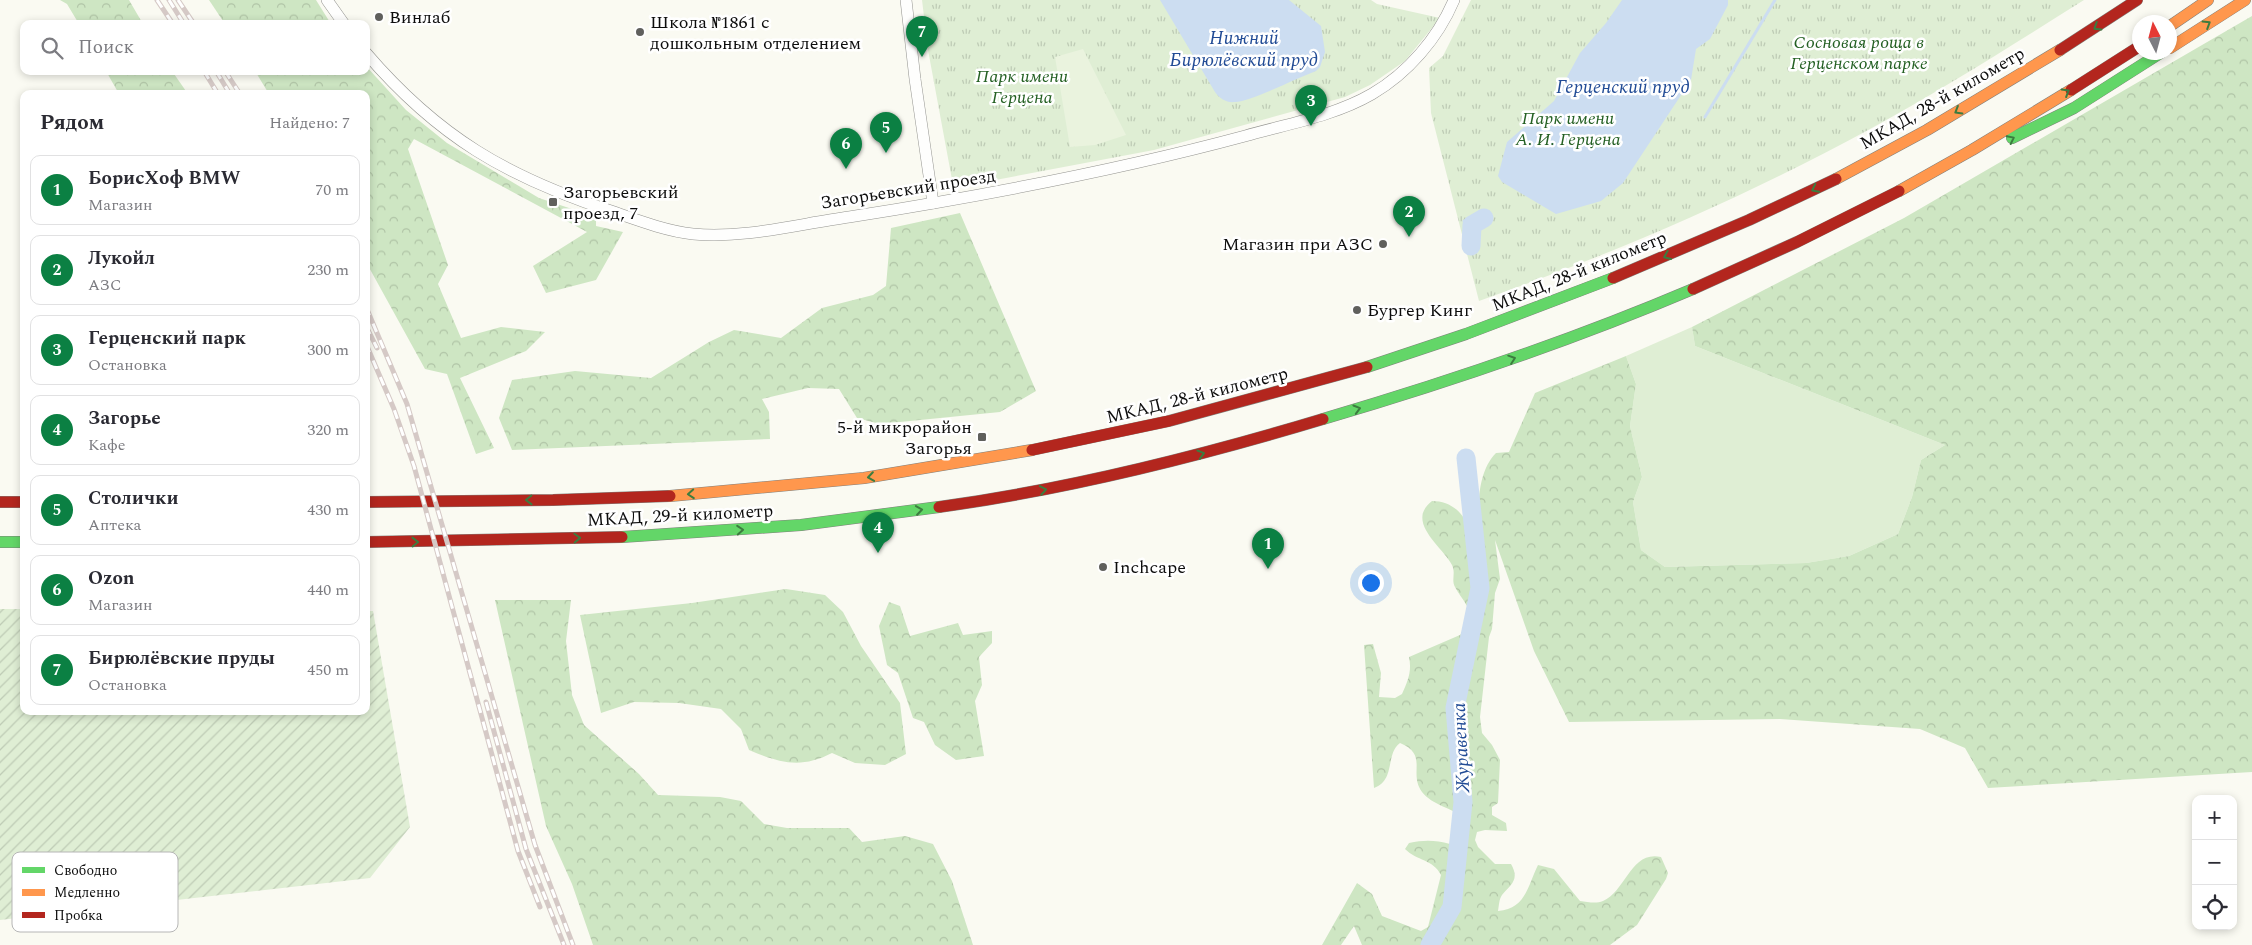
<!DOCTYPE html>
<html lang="ru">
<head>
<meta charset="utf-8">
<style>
	body { margin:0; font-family:Spectral,serif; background:#f7f7f7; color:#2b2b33 }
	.controls { position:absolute; right:15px; bottom:15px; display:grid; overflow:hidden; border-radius:10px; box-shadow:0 2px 8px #0003 }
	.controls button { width:45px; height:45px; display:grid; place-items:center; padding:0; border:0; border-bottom:1px solid #e1e1e2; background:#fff; color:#2b2b33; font:25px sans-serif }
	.compass { position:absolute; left:2132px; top:15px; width:45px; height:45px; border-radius:50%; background:#fff; box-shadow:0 2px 8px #0003; rotate:354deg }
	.you { position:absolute; left:1370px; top:582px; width:18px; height:18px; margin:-12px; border:4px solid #fff; border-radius:50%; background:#1a73e8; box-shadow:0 0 0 8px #1a73e833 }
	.badge { display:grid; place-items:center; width:32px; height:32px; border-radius:50%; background:#0b8043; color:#fff; font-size:16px; font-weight:700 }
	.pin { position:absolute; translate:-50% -41px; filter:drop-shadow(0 1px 2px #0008) }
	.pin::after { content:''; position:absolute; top:26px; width:18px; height:15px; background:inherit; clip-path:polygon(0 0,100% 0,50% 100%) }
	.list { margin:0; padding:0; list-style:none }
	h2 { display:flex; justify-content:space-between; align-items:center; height:65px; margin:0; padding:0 20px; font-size:21px }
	h2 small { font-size:16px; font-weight:400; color:#7c7c81 }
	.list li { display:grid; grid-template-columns:32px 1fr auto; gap:15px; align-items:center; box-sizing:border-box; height:70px; margin:0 10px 10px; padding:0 10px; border:1px solid #e1e1e2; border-radius:10px }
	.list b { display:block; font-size:19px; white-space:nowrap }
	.list p { margin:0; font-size:16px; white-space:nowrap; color:#7c7c81 }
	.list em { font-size:16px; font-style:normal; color:#7c7c81 }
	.icon { flex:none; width:28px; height:28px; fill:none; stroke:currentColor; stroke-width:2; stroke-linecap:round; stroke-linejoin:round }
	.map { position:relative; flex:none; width:2252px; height:945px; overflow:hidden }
	.search { position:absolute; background:#fff; box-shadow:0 2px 8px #0003; left:20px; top:20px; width:350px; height:55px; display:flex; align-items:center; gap:12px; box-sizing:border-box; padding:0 18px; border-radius:10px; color:#7c7c81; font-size:19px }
	.panel { position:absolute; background:#fff; box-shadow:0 2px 8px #0003; left:20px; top:90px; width:350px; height:625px; border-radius:10px }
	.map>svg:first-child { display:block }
	.grass { fill:#dfeed4 }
	.forest { fill:url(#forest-crowns) }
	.park { fill:url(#park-tufts) }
	.garden { fill:url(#garden-furrows) }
	.pitch { fill:#eaf3de }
	.water { fill:#ccddf1 }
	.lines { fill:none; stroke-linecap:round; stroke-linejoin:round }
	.stream { stroke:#ccddf1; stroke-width:3 }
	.river { stroke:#ccddf1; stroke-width:19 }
	.street-casing { stroke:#949490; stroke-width:12 }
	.fast-casing { stroke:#81817d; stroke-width:12 }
	.slow-casing { stroke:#81817d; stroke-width:12 }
	.jam-casing { stroke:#81817d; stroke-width:12 }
	.street { stroke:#fefefd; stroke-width:11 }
	.fast { stroke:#63d668; stroke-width:11 }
	.slow { stroke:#ff974d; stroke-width:11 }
	.jam { stroke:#b3261e; stroke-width:11 }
	.rail-casing { stroke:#d5c9c6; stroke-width:5 }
	.rail { stroke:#fff; stroke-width:3; stroke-dasharray:9; stroke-linecap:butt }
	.oneway { stroke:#3c7c3f }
	.poi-dot { fill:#60605d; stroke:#fff; stroke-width:2 }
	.labels { text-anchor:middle; stroke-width:5; stroke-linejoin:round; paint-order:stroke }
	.poi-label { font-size:18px; fill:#0d0d0d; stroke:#fff; text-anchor:start }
	.park-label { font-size:18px; font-style:italic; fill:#246023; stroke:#fff }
	.street-label { font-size:18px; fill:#0d0d0d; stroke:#fff }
	.water-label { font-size:19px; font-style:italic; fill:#214b95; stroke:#fff }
	.key { fill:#fff; stroke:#b6b6b6; stroke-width:1 }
	.key-label { font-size:14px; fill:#0d0d0d }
</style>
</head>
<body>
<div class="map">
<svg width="2252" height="945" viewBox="0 0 2252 945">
	<defs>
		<pattern id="forest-crowns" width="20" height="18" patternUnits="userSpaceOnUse" patternTransform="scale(1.25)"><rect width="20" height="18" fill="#cee6c3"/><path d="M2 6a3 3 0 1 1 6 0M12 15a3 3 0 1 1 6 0" fill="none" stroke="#b0c4a6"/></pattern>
		<pattern id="park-tufts" width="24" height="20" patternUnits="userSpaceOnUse" patternTransform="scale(1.25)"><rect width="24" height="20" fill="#dfeed4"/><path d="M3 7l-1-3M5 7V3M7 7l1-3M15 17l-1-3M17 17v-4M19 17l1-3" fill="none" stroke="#becbb5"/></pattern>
		<pattern id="garden-furrows" width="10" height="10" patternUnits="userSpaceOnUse" patternTransform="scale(1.25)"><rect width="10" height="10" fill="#dfeed4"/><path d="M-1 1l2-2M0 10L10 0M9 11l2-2" fill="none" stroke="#becbb5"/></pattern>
	</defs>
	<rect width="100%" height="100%" fill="#fafaf2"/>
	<polygon class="grass" points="1692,327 1695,346 1945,445 1921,460 1912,497 1898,534 1849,556 1806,563 1665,567 1641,550 1633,502 1642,477 1630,426 1636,384 1626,356"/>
	<g class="forest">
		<polygon points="60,0 129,0 143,24 79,24 67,4"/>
		<polygon points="209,0 316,0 331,24 225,24"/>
		<path d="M2252,16V772L1988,788L1965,748L1920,729L1780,719L1569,722L1534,651L1495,540L1500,579L1495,593L1492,629L1489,637L1480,717L1482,733L1492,745L1500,760L1498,803L1492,807V815L1506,823L1507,831L1485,830L1477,832L1475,840L1478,847L1495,864H1511C1520,880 1511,884 1502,895C1499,899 1499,906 1498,911C1526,909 1528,885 1538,865L1554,869L1580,901C1588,902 1596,904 1603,901C1626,891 1631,850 1661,857L1668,873L1666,879L1637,925L1610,945H1362L1354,926L1341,945H1322L1357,883L1372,894L1382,916L1421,931L1428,927L1441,875C1433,859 1417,861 1405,849L1409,843C1424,840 1435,840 1450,844L1460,833L1465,818C1452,808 1432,805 1422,792C1408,773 1429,755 1400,743C1385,754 1396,780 1374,788L1364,645L1373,644L1381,673L1379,697L1395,698L1402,694C1408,681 1412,671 1409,657L1460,635C1479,612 1466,607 1455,587C1451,580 1456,573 1452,565C1442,546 1405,522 1432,501C1449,501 1463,511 1468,527C1471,535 1470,543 1473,551H1482C1477,523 1474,475 1496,453L1509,452L1535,393L1626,356L1636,384L1630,426L1642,477L1633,502L1641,550L1665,567L1806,563L1849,556L1898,534L1912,497L1921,460L1945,445L1695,346L1692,327L1904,218Z"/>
		<polygon points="366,66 406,110 447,143 539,198 596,217 596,226 623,232 596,280 546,293 533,266 587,232 414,139 408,149 448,265 438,284 461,338 501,327 545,332 526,351 460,378 494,448 476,454 447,374 425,369 366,262 366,94 269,94 255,71 366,71"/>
		<polygon points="106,71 172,71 188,94 119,94"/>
		<polygon points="960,213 1036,391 1000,412 880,424 857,418 839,389 808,388 762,399 769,412 770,439 512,450 499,418 512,380 575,371 651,378 709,342 734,330 781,338 822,308 873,295 886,286 891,228"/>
		<path d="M786,589L825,595L843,612L861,646L900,703L906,754L885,765L855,763L832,753C801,769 780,763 749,750L741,729L721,709L679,703L634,702L601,713L580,615L692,603Z"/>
		<polygon points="495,600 571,600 566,641 572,695 584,725 639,774 658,795 720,797 741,801 764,824 787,828 849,828 862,842 905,836 933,844 952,881 973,945 593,945 572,884 546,826"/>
		<polygon points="889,602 900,606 910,636 958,623 963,635 992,631 992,643 979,657 982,685 975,701 984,756 956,760 935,745 924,722 913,718 898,673 887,665 879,626"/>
	</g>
	<g class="park">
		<polygon points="922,0 1371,0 1377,4 1440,18 1405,61 1370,85 1345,97 1154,150 969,185 953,185 928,50"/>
		<path d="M1471,0H2084C2014,44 1943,89 1870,129C1745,197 1613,254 1479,301L1431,113L1429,68L1443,56Z"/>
	</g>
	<polygon class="garden" points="0,609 24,609 24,711 366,711 366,611 373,611 410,827 370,878 0,920"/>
	<polygon class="pitch" points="1083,49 1126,135 1095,145 1070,147 1055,57"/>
	<g class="water">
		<path d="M1160,0H1289L1321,26L1325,52L1320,67L1316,71C1297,78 1252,101 1235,102C1227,103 1220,99 1215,92Z"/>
		<polygon points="1622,0 1728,0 1728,5 1710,39 1696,49 1691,80 1623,183 1601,201 1556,214 1502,182 1498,176 1507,142 1554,101 1580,53 1606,23"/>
	</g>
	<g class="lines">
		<g class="stream">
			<polyline points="1705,117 1775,0"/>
			<polyline points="1464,221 1472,225"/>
		</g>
		<g class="river">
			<polyline points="1471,246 1472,225 1484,218"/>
			<polyline points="1430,945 1452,907 1463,802 1455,708 1480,588 1466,458"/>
		</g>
		<g class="street-casing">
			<g id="street">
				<polyline points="327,0 344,24"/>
				<polyline points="906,0 915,79 933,203"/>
				<path d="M366,53C438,137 507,177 611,211C637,220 666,231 693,234C744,239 798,224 849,217C982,196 1115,171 1245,136C1287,124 1334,116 1372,94C1408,73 1438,38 1454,0"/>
			</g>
		</g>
		<g class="fast-casing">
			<g id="fast">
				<polyline points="2012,138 2074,108 2162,52"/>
				<polyline points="1367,367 1466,334 1613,278"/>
				<path d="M1323,419C1449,382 1573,340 1693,289"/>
				<polyline points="622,537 801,525 939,507"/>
				<polyline points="0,542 24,542"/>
			</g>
		</g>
		<g class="slow-casing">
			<g id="slow">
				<polyline points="2170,26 2208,0"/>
				<polyline points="2170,48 2245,0"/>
				<polyline points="1836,179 1927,130 2060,50"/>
				<polyline points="1899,191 1972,150 2071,90"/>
				<polyline points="670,496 864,478 1032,450"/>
			</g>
		</g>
		<g class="jam-casing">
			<g id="jam">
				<polyline points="2060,50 2137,0"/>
				<polyline points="2071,90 2140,46"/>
				<polyline points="1613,278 1749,220 1836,179"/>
				<polyline points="1693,289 1797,242 1899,191"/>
				<polyline points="1032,450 1169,421 1367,367"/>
				<polyline points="0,502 24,502"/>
				<polyline points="366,502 553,500 670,496"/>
				<path d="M939,507C1070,489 1197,457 1323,419"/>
				<polyline points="366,542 622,537"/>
			</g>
		</g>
		<use href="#street" class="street"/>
		<use href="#fast" class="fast"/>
		<use href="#slow" class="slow"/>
		<use href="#jam" class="jam"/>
		<g class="rail-casing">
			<g id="rail">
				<polyline points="157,0 173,24"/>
				<polyline points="169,0 184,24"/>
				<polyline points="178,0 194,24"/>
				<polyline points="204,71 218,94"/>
				<polyline points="216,71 230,94"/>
				<polyline points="225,71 240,94"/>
				<polyline points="366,307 407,404 535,845 573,945"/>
				<polyline points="366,326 377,348"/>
				<polyline points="366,344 394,409 414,466 518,851 540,907"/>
				<polyline points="486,702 526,849 564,945"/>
			</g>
		</g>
		<use href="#rail" class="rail"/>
	</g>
	<defs><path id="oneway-chevron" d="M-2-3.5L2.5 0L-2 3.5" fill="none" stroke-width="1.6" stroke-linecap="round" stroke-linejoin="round" transform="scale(1.25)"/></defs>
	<g class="oneway">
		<use href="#oneway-chevron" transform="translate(2207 24) rotate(-32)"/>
		<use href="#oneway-chevron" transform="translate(2097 27) rotate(148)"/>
		<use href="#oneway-chevron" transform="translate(2066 92) rotate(-31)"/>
		<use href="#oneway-chevron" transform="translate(1958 111) rotate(149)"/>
		<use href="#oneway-chevron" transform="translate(2011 139) rotate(-26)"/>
		<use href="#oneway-chevron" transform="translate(1815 189) rotate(153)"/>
		<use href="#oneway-chevron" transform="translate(1667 256) rotate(157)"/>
		<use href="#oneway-chevron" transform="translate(1512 359) rotate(-19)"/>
		<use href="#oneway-chevron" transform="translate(1357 409) rotate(-16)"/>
		<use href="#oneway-chevron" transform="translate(1201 454) rotate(-16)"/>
		<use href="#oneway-chevron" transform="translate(871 477) rotate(172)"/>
		<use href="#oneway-chevron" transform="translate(1043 490) rotate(-10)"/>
		<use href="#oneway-chevron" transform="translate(691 494) rotate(176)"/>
		<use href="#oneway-chevron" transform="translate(529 500) rotate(179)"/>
		<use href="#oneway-chevron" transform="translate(919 510) rotate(-8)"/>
		<use href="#oneway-chevron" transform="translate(740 530) rotate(-4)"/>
		<use href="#oneway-chevron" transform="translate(577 538) rotate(-2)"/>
		<use href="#oneway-chevron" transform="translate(415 542) rotate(-1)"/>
	</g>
	<g class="poi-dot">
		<circle cx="379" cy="17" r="5"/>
		<circle cx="640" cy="32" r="5"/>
		<rect x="548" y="197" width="10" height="10" rx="2.5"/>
		<circle cx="1383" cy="244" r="5"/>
		<circle cx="1357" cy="310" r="5"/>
		<rect x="977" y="432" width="10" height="10" rx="2.5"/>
		<circle cx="1103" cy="567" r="5"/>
	</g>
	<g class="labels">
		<g class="poi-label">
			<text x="389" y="23">Винлаб</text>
			<text x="650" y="28">Школа №1861 с<tspan x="650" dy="21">дошкольным отделением</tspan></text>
			<text x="563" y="198">Загорьевский<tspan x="563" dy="21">проезд, 7</tspan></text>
			<text x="1373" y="250" text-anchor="end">Магазин при АЗС</text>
			<text x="1367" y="316">Бургер Кинг</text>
			<text x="972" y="433" text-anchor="end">5-й микрорайон<tspan x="972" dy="21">Загорья</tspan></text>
			<text x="1113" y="573">Inchcape</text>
		</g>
		<g class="park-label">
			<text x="1859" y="48">Сосновая роща в<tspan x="1859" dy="21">Герценском парке</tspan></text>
			<text x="1022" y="82">Парк имени<tspan x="1022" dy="21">Герцена</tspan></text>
			<text x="1568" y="124">Парк имени<tspan x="1568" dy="21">А. И. Герцена</tspan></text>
		</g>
		<g class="street-label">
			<text transform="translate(1942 98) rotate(-30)" y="6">МКАД, 28-й километр</text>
			<text transform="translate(908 189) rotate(-9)" y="6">Загорьевский проезд</text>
			<text transform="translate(1579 271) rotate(-22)" y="6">МКАД, 28-й километр</text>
			<text transform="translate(1197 395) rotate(-14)" y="6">МКАД, 28-й километр</text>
			<text transform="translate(680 515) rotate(-3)" y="6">МКАД, 29-й километр</text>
		</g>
		<g class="water-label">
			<text x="1244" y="44">Нижний<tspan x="1244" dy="22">Бирюлёвский пруд</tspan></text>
			<text x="1623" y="93">Герценский пруд</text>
			<text transform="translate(1460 748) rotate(-93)" y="7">Журавенка</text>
		</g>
	</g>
	<rect x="12" y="852" width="166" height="80" rx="8" class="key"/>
	<rect x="22" y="867" width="23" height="6" fill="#63d668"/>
	<rect x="22" y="889" width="23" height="7" fill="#ff974d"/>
	<rect x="22" y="912" width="23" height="6" fill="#b3261e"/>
	<g class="key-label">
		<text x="54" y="875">Свободно</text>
		<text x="54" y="897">Медленно</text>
		<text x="54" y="920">Пробка</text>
	</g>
</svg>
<div class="controls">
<button>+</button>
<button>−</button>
<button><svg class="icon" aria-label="locate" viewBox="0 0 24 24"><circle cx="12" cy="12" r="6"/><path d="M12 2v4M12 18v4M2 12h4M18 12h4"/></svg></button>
</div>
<svg class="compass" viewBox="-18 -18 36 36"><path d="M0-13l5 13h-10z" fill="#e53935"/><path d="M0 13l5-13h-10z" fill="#7c7c81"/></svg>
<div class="you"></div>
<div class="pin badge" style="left:1268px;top:569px">1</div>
<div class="pin badge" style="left:1409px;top:237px">2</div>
<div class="pin badge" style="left:1311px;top:126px">3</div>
<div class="pin badge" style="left:878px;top:553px">4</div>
<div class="pin badge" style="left:886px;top:153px">5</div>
<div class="pin badge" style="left:846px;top:169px">6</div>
<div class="pin badge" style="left:922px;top:57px">7</div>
<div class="search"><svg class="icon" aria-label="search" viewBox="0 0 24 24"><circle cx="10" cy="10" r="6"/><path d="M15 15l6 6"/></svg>Поиск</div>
<section class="panel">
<h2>Рядом<small>Найдено: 7</small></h2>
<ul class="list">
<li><span class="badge">1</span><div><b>БорисХоф BMW</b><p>Магазин</p></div><em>70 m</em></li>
<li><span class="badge">2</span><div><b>Лукойл</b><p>АЗС</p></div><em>230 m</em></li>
<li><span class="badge">3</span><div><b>Герценский парк</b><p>Остановка</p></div><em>300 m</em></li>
<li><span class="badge">4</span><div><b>Загорье</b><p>Кафе</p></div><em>320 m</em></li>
<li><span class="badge">5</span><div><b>Столички</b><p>Аптека</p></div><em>430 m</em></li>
<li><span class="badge">6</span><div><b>Ozon</b><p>Магазин</p></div><em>440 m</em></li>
<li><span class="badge">7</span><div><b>Бирюлёвские пруды</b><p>Остановка</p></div><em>450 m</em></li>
</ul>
</section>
</div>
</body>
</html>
